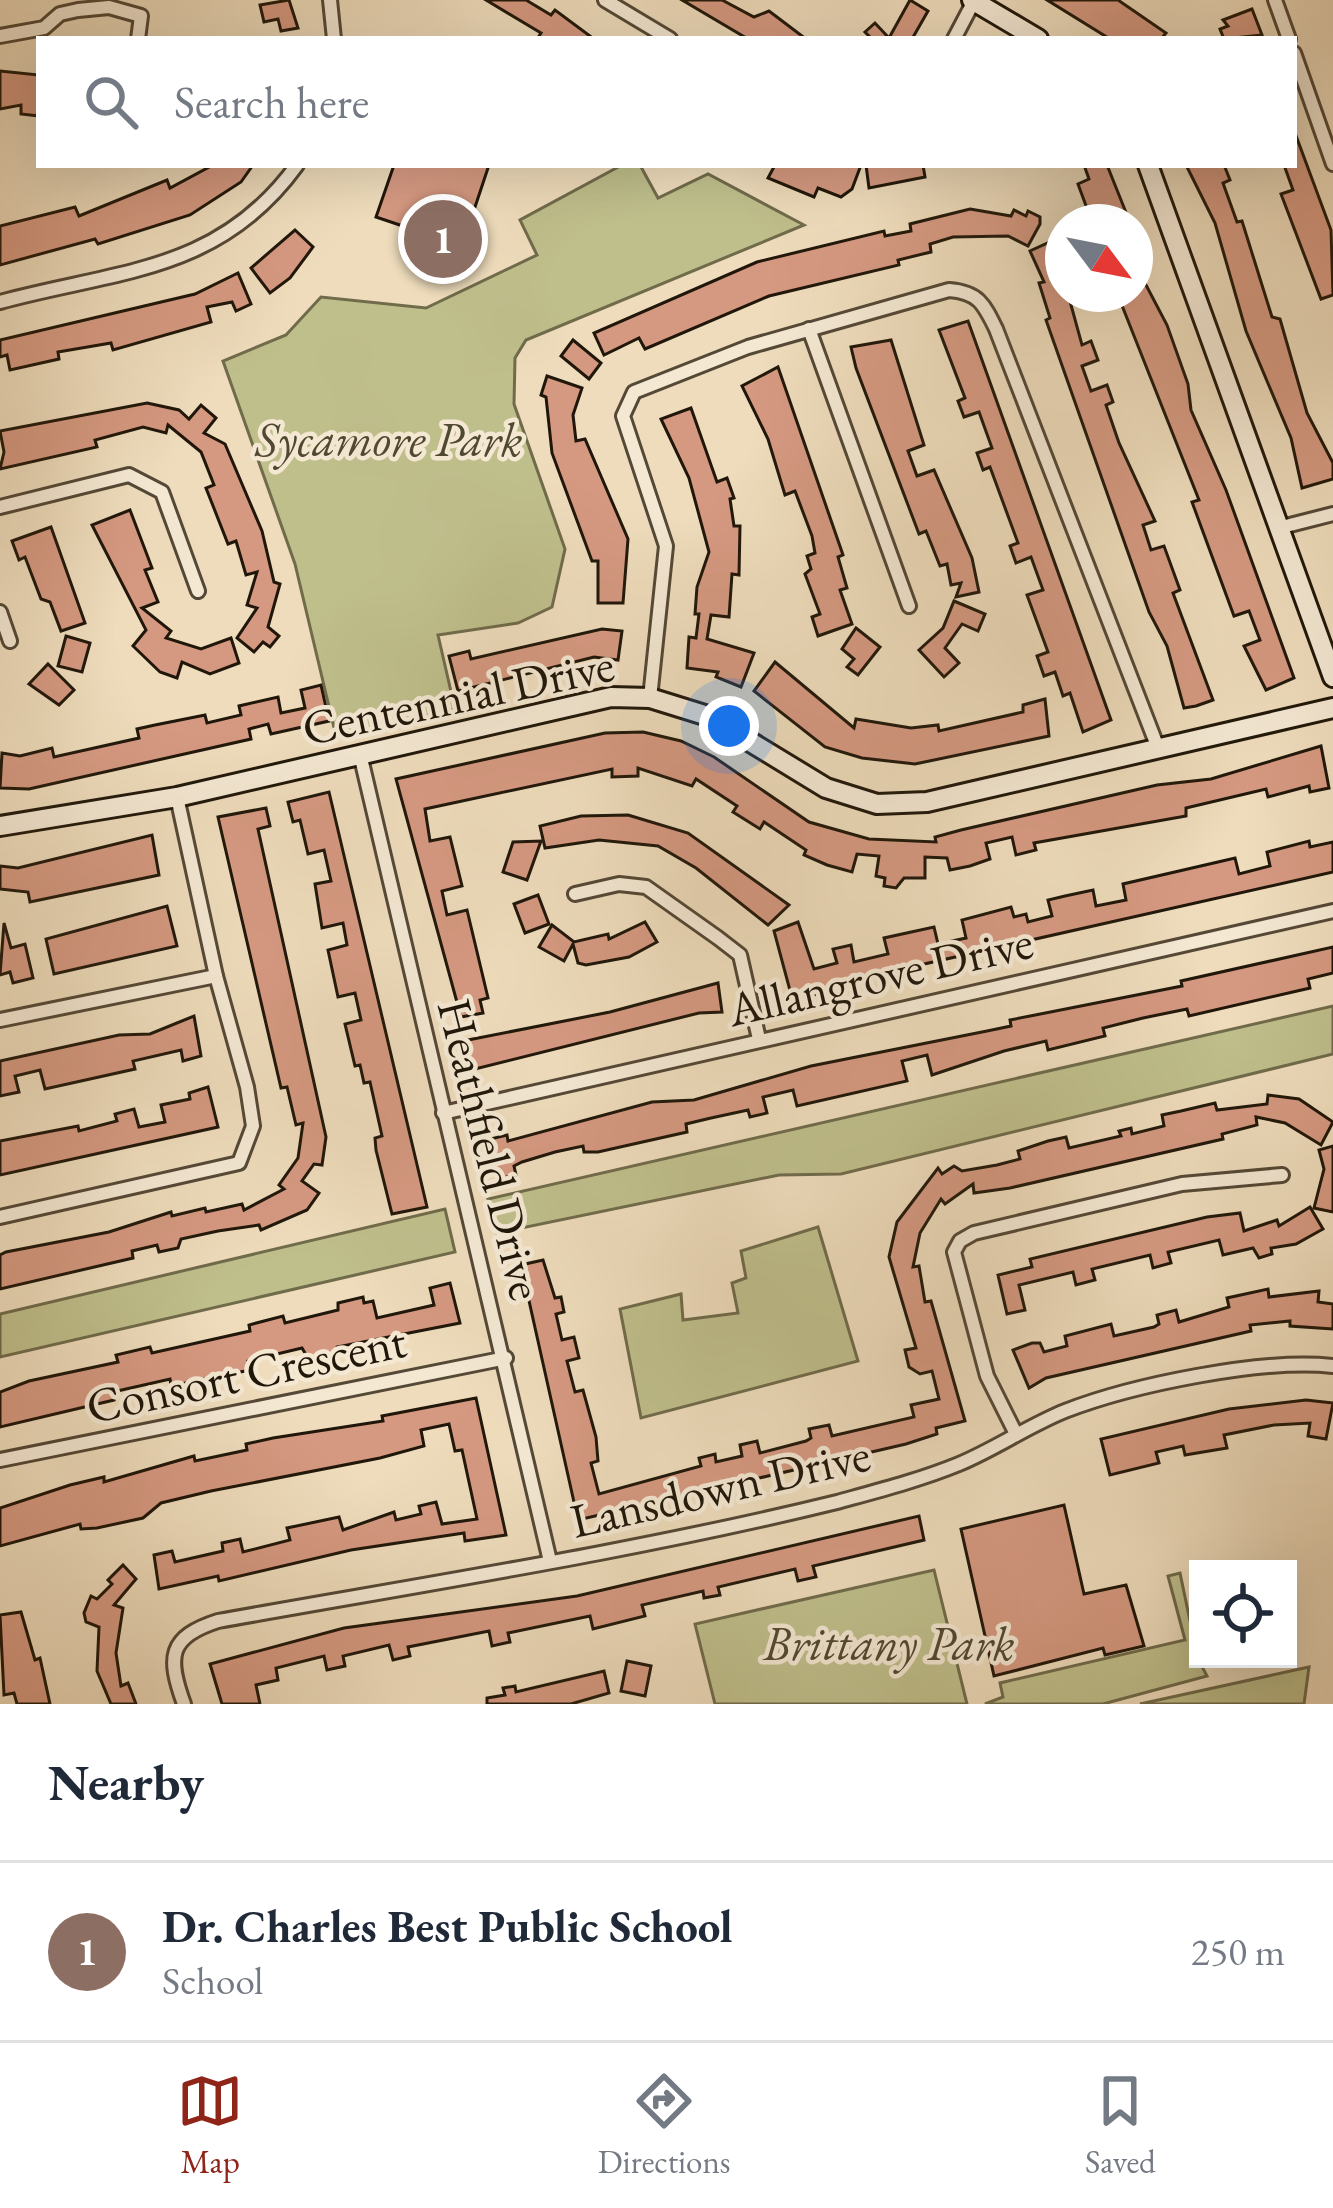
<!DOCTYPE html>
<html lang="en">
<head>
<meta charset="utf-8">
<style>
	body { margin:0; font-family:"EB Garamond",serif; background:#f2f2f3; color:#1f2937 }
	.controls { position:absolute; right:36px; bottom:36px; display:grid; overflow:hidden; border-radius:0px; box-shadow:0 12px 48px #0002 }
	.controls button { width:108px; height:108px; display:grid; place-items:center; padding:0; border:0; border-bottom:3px solid #e0e1e3; background:#fff; color:#1f2937; font:60px sans-serif }
	.compass { position:absolute; left:1045px; top:204px; width:108px; height:108px; border-radius:50%; background:#fff; box-shadow:0 12px 48px #0002; rotate:122deg }
	.you { position:absolute; left:729px; top:726px; width:42px; height:42px; margin:-30px; border:9px solid #fff; border-radius:50%; background:#1a73e8; box-shadow:0 0 0 18px #1a73e833 }
	.badge { display:grid; place-items:center; width:78px; height:78px; border-radius:50%; background:#8f2418; color:#fff; font-size:39px; font-weight:700 }
	.pin { position:absolute; translate:-50% -50%; border:6px solid #fff; box-shadow:0 3px 12px #0006 }
	.list { margin:0; padding:0; list-style:none }
	h2 { display:flex; justify-content:space-between; align-items:center; height:156px; margin:0; padding:0 48px; font-size:51px }
	h2 small { font-size:39px; font-weight:400; color:#747a83 }
	.list li { display:grid; grid-template-columns:78px 1fr auto; gap:36px; align-items:center; box-sizing:border-box; height:180px; padding:0 48px; border-top:3px solid #e0e1e3 }
	.list b { display:block; font-size:45px; white-space:nowrap }
	.list p { margin:0; font-size:39px; white-space:nowrap; color:#747a83 }
	.list em { font-size:39px; font-style:normal; color:#747a83 }
	.icon { flex:none; width:66px; height:66px; fill:none; stroke:currentColor; stroke-width:2; stroke-linecap:round; stroke-linejoin:round }
	.map { position:relative; flex:none; width:1333px; height:1704px; overflow:hidden }
	.search { position:absolute; background:#fff; box-shadow:0 12px 48px #0002; left:36px; right:36px; top:36px; height:132px; display:flex; align-items:center; gap:30px; box-sizing:border-box; padding:0 42px; border-radius:0px; color:#747a83; font-size:45px }
	.sheet { height:336px; background:#fff }
	nav { display:flex; justify-content:space-around; align-items:center; box-sizing:border-box; height:168px; border-top:3px solid #e0e1e3; background:#fff; font-size:33px; color:#747a83 }
	nav a { display:grid; justify-items:center; gap:6px }
	nav .on { color:#8f2418 }
	.map>svg:first-child { display:block }
	.green { fill:#bfbf8c; stroke:#706b4b; stroke-width:3 }
	.building { fill:#d59981; stroke:#20170a; stroke-width:3 }
	.lines { fill:none; stroke-linecap:round; stroke-linejoin:round }
	.street-casing { stroke:#544836; stroke-width:18 }
	.secondary-casing { stroke:#20170a; stroke-width:24 }
	.street { stroke:#f4e8d3; stroke-width:12 }
	.secondary { stroke:#f4e8d3; stroke-width:18 }
	.labels { text-anchor:middle; stroke-width:9; stroke-linejoin:round; paint-order:stroke }
	.park-label { font-size:48px; font-style:italic; fill:#504931; stroke:#f4e8d3 }
	.street-label { font-size:48px; fill:#20170a; stroke:#f4e8d3 }
</style>
</head>
<body>
<div class="map">
<svg width="1333" height="1704" viewBox="0 0 1333 1704">
	<rect width="100%" height="100%" fill="#eedcbc"/>
	<filter id="stains"><feTurbulence type="fractalNoise" baseFrequency=".00167" numOctaves="4"/><feColorMatrix values="0 0 0 0 .2 0 0 0 0 .09 0 0 0 0 .02 0 0 0 .5 -.17"/></filter>
	<radialGradient id="worn" r=".72"><stop offset=".6" stop-color="#630" stop-opacity="0"/><stop offset="1" stop-color="#630" stop-opacity=".3"/></radialGradient>
	<g class="green">
		<polygon points="622,165 640,165 658,198 708,174 804,225 526,340 515,358 514,404 565,549 552,607 518,623 438,635 455,709 336,736 295,564 223,361 286,335 321,297 426,308 537,255 520,220"/>
		<polygon points="1333,1006 1333,1054 841,1174 779,1175 497,1233 488,1199"/>
		<polygon points="445,1209 455,1252 0,1357 0,1314"/>
		<polygon points="818,1227 858,1361 641,1418 620,1309 681,1294 683,1320 738,1313 732,1283 746,1278 741,1251"/>
		<polygon points="934,1570 967,1704 715,1704 695,1624"/>
		<polygon points="1180,1573 1198,1659 1207,1676 1103,1704 985,1704 1003,1697 1000,1683 1185,1640 1168,1576"/>
		<polygon points="1309,1667 1304,1704 1140,1704"/>
	</g>
	<g class="building">
		<polygon points="289,0 298,28 281,31 278,19 264,22 260,5"/>
		<polygon points="486,0 526,0 551,15 555,10 594,39 537,39 541,33"/>
		<polygon points="682,0 722,0 754,17 769,11 806,39 748,39"/>
		<polygon points="910,0 928,11 912,39 872,39 865,32 875,23 889,38"/>
		<polygon points="1047,0 1118,0 1166,33 1161,39 1110,39"/>
		<polygon points="1252,9 1262,35 1224,39 1220,29 1228,26 1223,20"/>
		<polygon points="0,71 39,75 39,116 21,114 21,105 0,109"/>
		<polygon points="1295,133 1331,230 1333,295 1321,299 1281,194 1293,190 1284,165 1294,165"/>
		<polygon points="213,165 253,165 241,182 190,215 98,244 95,239 0,265 0,226 75,207 79,216 167,180 170,188"/>
		<polygon points="394,165 489,165 462,246 376,217"/>
		<polygon points="775,165 861,165 852,189 841,197 818,188 814,197 768,178"/>
		<polygon points="866,165 923,165 925,177 869,188"/>
		<polygon points="1084,165 1107,165 1129,220 1092,222 1078,184 1089,179"/>
		<polygon points="1186,165 1224,165 1230,180 1223,183 1237,222 1242,221 1272,317 1280,319 1307,413 1333,463 1333,479 1302,488 1291,438 1246,331 1215,223"/>
		<polygon points="970,209 1011,216 1014,210 1026,216 1028,211 1040,217 1040,224 1028,246 1008,236 953,237 930,244 931,252 898,260 899,265 769,296 645,349 639,338 604,355 594,333 757,262 884,231 885,236 911,231 910,224"/>
		<polygon points="295,230 313,247 290,278 270,293 251,268"/>
		<polygon points="1052,241 1063,264 1059,268 1063,294 1068,294 1082,345 1091,341 1098,360 1082,366 1091,391 1107,385 1113,402 1106,405 1119,443 1155,521 1143,525 1151,550 1164,546 1180,590 1173,593 1213,700 1196,706 1184,708 1167,646 1149,612 1046,320 1050,318 1039,283 1044,282 1030,251"/>
		<polygon points="1135,264 1167,325 1188,384 1191,410 1226,490 1294,678 1266,690 1244,646 1260,640 1249,611 1234,616 1192,502 1199,500 1121,303 1121,294 1135,294"/>
		<polygon points="238,273 251,304 236,311 232,302 207,307 211,322 113,350 111,343 58,352 59,359 10,370 7,355 0,357 0,340 195,294"/>
		<polygon points="968,321 1111,720 1083,732 1070,693 1063,696 1055,672 1044,676 1037,656 1048,652 1027,595 1043,590 1031,557 1016,563 1010,546 1018,543 990,467 983,470 977,453 992,448 979,412 964,417 958,401 965,398 939,330"/>
		<polygon points="573,340 601,363 589,379 561,356"/>
		<polygon points="891,340 924,445 908,451 917,476 934,470 972,558 979,592 956,597 961,583 951,585 947,564 940,566 926,531 919,534 856,368 851,347"/>
		<polygon points="778,367 843,555 838,557 847,588 840,590 852,624 818,636 812,617 820,614 805,574 811,569 807,556 815,553 812,536 795,491 785,495 768,439 742,386"/>
		<polygon points="547,376 582,388 573,415 576,441 585,439 628,539 623,603 598,603 598,561 592,561 552,453 546,397 541,395"/>
		<polygon points="147,403 179,410 189,419 201,405 216,418 204,433 225,444 262,531 274,582 280,584 268,627 279,636 270,647 263,642 254,652 237,638 257,608 247,605 257,572 246,575 236,541 228,544 206,488 214,485 201,452 168,425 166,433 143,427 95,440 97,447 0,469 4,452 0,431"/>
		<polygon points="691,408 717,482 727,478 734,498 730,499 734,526 740,526 739,575 732,574 729,617 711,615 707,639 754,653 741,687 716,677 718,672 687,668 689,637 696,638 699,614 695,614 697,587 709,552 689,478 661,419"/>
		<polygon points="130,510 152,568 145,570 158,602 142,608 171,631 166,638 201,649 231,638 239,663 210,674 182,662 177,678 160,672 133,646 146,630 92,525"/>
		<polygon points="51,527 85,623 61,631 50,602 41,599 25,557 19,560 12,541"/>
		<polygon points="954,601 985,614 978,631 962,624 945,648 959,663 944,677 919,650 943,628"/>
		<polygon points="856,628 880,647 858,675 847,667 854,659 842,649"/>
		<polygon points="602,629 622,631 618,660 594,657 458,691 449,656 469,651 471,659"/>
		<polygon points="66,636 90,643 82,672 58,666"/>
		<polygon points="775,662 854,728 856,719 911,728 938,725 939,731 1023,712 1023,705 1045,699 1049,736 915,764 862,758 825,747 754,691"/>
		<polygon points="48,664 74,690 59,705 29,684"/>
		<polygon points="321,685 329,721 271,734 268,724 249,729 251,739 29,789 0,788 2,753 20,756 52,748 54,757 139,738 137,729 155,725 205,715 207,723 241,715 239,706 278,697 281,713 305,708 301,690"/>
		<polygon points="643,732 681,741 714,757 809,822 869,839 936,842 935,837 961,830 1157,785 1211,779 1321,746 1329,788 1310,792 1309,786 1268,797 1266,789 1186,808 1186,816 1034,843 1036,850 1016,855 1012,837 986,843 990,859 970,866 950,870 947,858 925,857 925,878 904,878 896,888 884,886 885,878 876,876 879,856 857,854 852,872 827,865 804,855 806,850 764,822 760,829 733,812 737,806 696,779 692,786 638,768 638,776 612,777 612,769 425,809 430,841 450,837 462,886 442,891 447,915 467,910 488,998 480,1000 483,1013 461,1017 396,779 605,733"/>
		<polygon points="329,792 427,1207 392,1214 376,1150 375,1138 382,1136 370,1082 364,1083 360,1065 355,1066 345,1024 361,1020 355,993 338,997 328,950 347,945 343,923 322,928 315,884 331,881 324,850 308,854 300,820 293,822 288,802"/>
		<polygon points="266,808 270,826 258,829 326,1137 322,1165 314,1164 302,1181 319,1193 307,1210 261,1230 259,1225 218,1231 181,1239 178,1248 159,1252 157,1245 132,1251 133,1258 0,1289 0,1255 6,1252 109,1232 171,1212 172,1216 205,1208 206,1212 242,1204 244,1210 284,1189 279,1185 298,1158 303,1123 296,1125 287,1087 281,1088 218,817"/>
		<polygon points="628,815 688,833 789,905 768,925 696,868 658,846 599,840 545,848 540,826 581,816"/>
		<polygon points="152,835 159,875 30,902 28,892 0,889 0,866 18,868"/>
		<polygon points="541,841 527,880 503,872 513,842"/>
		<polygon points="1309,841 1310,847 1333,842 1333,872 831,985 832,991 804,997 792,998 774,931 798,922 814,969 837,963 833,949 851,945 854,962 888,954 884,938 934,927 938,944 966,938 962,920 1011,907 1014,917 1026,914 1028,922 1052,916 1048,900 1065,896 1093,890 1096,906 1126,900 1123,884 1218,862 1235,858 1239,874 1270,866 1267,852"/>
		<polygon points="538,895 549,924 525,933 514,904"/>
		<polygon points="167,906 177,946 54,974 46,939"/>
		<polygon points="645,922 657,942 629,957 586,965 578,963 573,944 564,961 539,947 552,925 574,942 608,934 609,939"/>
		<polygon points="4,923 11,948 25,944 33,978 13,983 10,972 0,975"/>
		<polygon points="1333,947 1333,973 1308,979 1310,988 1189,1016 1187,1009 1143,1018 1103,1028 1105,1036 1048,1050 1046,1041 1004,1051 932,1075 927,1055 902,1061 907,1081 797,1106 793,1090 763,1097 767,1113 750,1117 748,1110 711,1118 686,1124 687,1132 598,1152 584,1152 583,1146 555,1152 522,1162 514,1166 516,1175 498,1179 490,1158 486,1140 507,1135 508,1141 652,1102 694,1100 811,1066 987,1031 1011,1026 1010,1020 1182,986 1181,981"/>
		<polygon points="718,983 722,1012 699,1013 467,1071 462,1059 458,1042 610,1012"/>
		<polygon points="194,1016 201,1056 183,1061 181,1050 133,1061 135,1069 45,1089 40,1070 15,1076 19,1092 0,1096 0,1061 119,1035 150,1034"/>
		<polygon points="208,1087 218,1127 0,1175 0,1141 78,1126 79,1131 117,1121 115,1114 134,1109 139,1127 165,1122 161,1105 190,1099 189,1093"/>
		<polygon points="1268,1095 1299,1099 1333,1122 1321,1145 1285,1123 1256,1117 1257,1125 1222,1134 1223,1139 1010,1188 974,1193 973,1184 945,1204 941,1199 920,1233 913,1267 919,1266 925,1302 931,1301 965,1421 936,1428 937,1434 906,1444 578,1520 521,1265 543,1260 555,1298 561,1297 564,1312 556,1314 562,1340 574,1337 579,1358 567,1361 575,1392 583,1390 596,1437 598,1461 591,1463 599,1494 701,1466 699,1458 715,1454 716,1462 742,1456 740,1445 757,1441 760,1453 806,1441 811,1438 809,1429 829,1425 832,1436 914,1417 911,1405 939,1399 932,1371 920,1374 909,1367 905,1350 916,1348 889,1257 897,1222 938,1168 942,1174 954,1166 962,1171 997,1165 1020,1159 1018,1151 1048,1141 1066,1137 1069,1148 1121,1136 1119,1131 1131,1128 1132,1134 1164,1126 1162,1115 1181,1111 1215,1103 1217,1110 1267,1104"/>
		<polygon points="1333,1146 1333,1212 1314,1208 1324,1169 1319,1150"/>
		<polygon points="1310,1207 1323,1229 1296,1244 1271,1248 1272,1254 1259,1258 1253,1248 1223,1255 1219,1240 1168,1252 1171,1263 1153,1268 1150,1255 1092,1269 1095,1280 1076,1285 1073,1272 1019,1285 1025,1310 1007,1314 998,1275 1032,1267 1030,1259 1207,1217 1240,1213 1244,1231 1277,1220 1279,1226"/>
		<polygon points="450,1283 460,1323 337,1347 335,1354 322,1357 308,1358 302,1348 248,1361 250,1370 171,1386 170,1379 113,1392 114,1400 0,1427 0,1392 29,1381 118,1362 116,1355 150,1347 152,1353 250,1331 249,1325 283,1316 285,1323 338,1310 338,1303 363,1297 364,1303 373,1301 377,1318 434,1305 430,1288"/>
		<polygon points="1268,1289 1269,1297 1319,1291 1318,1302 1333,1304 1333,1329 1290,1326 1290,1321 1250,1325 1251,1331 1046,1378 1029,1388 1013,1350 1032,1343 1040,1343 1044,1352 1067,1346 1065,1336 1111,1324 1114,1336 1154,1327 1159,1324 1157,1315 1176,1310 1179,1322 1229,1307 1227,1298"/>
		<polygon points="476,1398 506,1535 465,1541 464,1533 351,1550 219,1581 218,1576 159,1589 154,1555 172,1551 175,1562 223,1551 222,1543 240,1539 243,1552 290,1540 287,1528 339,1517 343,1530 394,1512 396,1520 421,1514 419,1506 436,1502 442,1524 477,1519 462,1450 455,1451 449,1424 421,1430 424,1446 380,1458 211,1491 161,1503 143,1518 97,1528 81,1529 80,1524 0,1546 0,1508 70,1485 104,1477 104,1482 194,1456 195,1461 247,1450 246,1444 273,1438 383,1421 382,1416"/>
		<polygon points="1306,1400 1333,1403 1326,1439 1308,1436 1310,1423 1274,1425 1224,1435 1227,1448 1185,1455 1183,1446 1156,1452 1159,1463 1110,1475 1101,1439 1229,1409"/>
		<polygon points="1064,1505 1084,1594 1126,1585 1144,1646 1105,1655 1103,1648 994,1676 961,1529"/>
		<polygon points="919,1516 924,1540 813,1566 816,1577 798,1581 795,1569 718,1587 720,1595 704,1598 703,1591 642,1605 645,1616 593,1629 590,1616 508,1633 510,1642 492,1646 489,1631 408,1647 410,1656 393,1660 389,1645 343,1656 345,1666 327,1670 324,1656 276,1668 278,1680 256,1685 260,1704 222,1704 210,1664 344,1628 577,1596"/>
		<polygon points="123,1565 136,1579 114,1605 123,1608 116,1653 121,1686 128,1683 136,1704 111,1704 97,1671 99,1627 86,1622 84,1613 91,1596 97,1599 112,1584 108,1580"/>
		<polygon points="21,1612 35,1660 40,1658 50,1704 17,1704 14,1693 4,1695 0,1615"/>
		<polygon points="627,1661 651,1666 645,1696 621,1691"/>
		<polygon points="604,1671 609,1693 571,1704 487,1704 487,1698 505,1695 503,1688 515,1686 516,1692"/>
	</g>
	<g class="lines">
		<g class="street-casing">
			<g id="street">
				<polyline points="330,0 334,39"/>
				<polyline points="605,0 670,39"/>
				<polyline points="1275,0 1289,39"/>
				<polyline points="0,36 44,28 60,14 78,10 109,7 141,16 138,39"/>
				<polyline points="954,39 974,1"/>
				<polyline points="1294,53 1333,164"/>
				<path d="M0,302C117,270 219,273 297,165"/>
				<polyline points="809,329 909,606"/>
				<polyline points="0,507 129,475 162,492 198,591"/>
				<polyline points="1278,528 1333,514"/>
				<polyline points="0,612 10,641"/>
				<path d="M650,698L666,546L623,416L634,392L748,347L949,290C978,292 984,304 996,329L1158,748"/>
				<polyline points="360,754 550,1561"/>
				<polyline points="575,894 619,884 646,887 718,938 740,955 759,1039"/>
				<polyline points="0,1020 216,976"/>
				<polyline points="443,1113 1333,911"/>
				<polyline points="0,1217 239,1163 253,1126 247,1087 216,976 177,797"/>
				<polyline points="1016,1434 987,1376 954,1252 960,1241 974,1233 1182,1184 1282,1175"/>
				<polyline points="0,1460 506,1358"/>
				<path d="M184,1704C167,1657 168,1637 218,1621C424,1584 633,1552 837,1502C877,1491 920,1480 959,1464C995,1449 1028,1426 1065,1411C1132,1385 1263,1358 1333,1366"/>
			</g>
		</g>
		<g class="secondary-casing">
			<g id="secondary">
				<polyline points="972,0 1038,39"/>
				<polyline points="1148,165 1333,677"/>
				<polyline points="0,826 177,797 611,697 650,698 708,716 826,788 877,804 927,802 1333,708"/>
			</g>
		</g>
		<use href="#street" class="street"/>
		<use href="#secondary" class="secondary"/>
	</g>
	<g class="labels">
		<g class="park-label">
			<text x="389" y="456">Sycamore Park</text>
			<text x="889" y="1660">Brittany Park</text>
		</g>
		<g class="street-label">
			<text transform="translate(458 696) rotate(-12)" y="17">Centennial Drive</text>
			<text transform="translate(880 975) rotate(-13)" y="17">Allangrove Drive</text>
			<text transform="translate(491 1149) rotate(76)" y="17">Heathfield Drive</text>
			<text transform="translate(246 1373) rotate(-12)" y="17">Consort Crescent</text>
			<text transform="translate(720 1487) rotate(-13)" y="17">Lansdown Drive</text>
		</g>
	</g>
	<rect width="100%" height="100%" filter="url(#stains)"/>
	<rect width="100%" height="100%" fill="url(#worn)"/>
</svg>
<div class="controls">
<button><svg class="icon" aria-label="locate" viewBox="0 0 24 24"><circle cx="12" cy="12" r="6"/><path d="M12 2v4M12 18v4M2 12h4M18 12h4"/></svg></button>
</div>
<svg class="compass" viewBox="-18 -18 36 36"><path d="M0-13l5 13h-10z" fill="#e53935"/><path d="M0 13l5-13h-10z" fill="#747a83"/></svg>
<div class="you"></div>
<div class="pin badge" style="left:443px;top:239px;background:#8d6e63">1</div>
<div class="search"><svg class="icon" aria-label="search" viewBox="0 0 24 24"><circle cx="10" cy="10" r="6"/><path d="M15 15l6 6"/></svg>Search here</div>
</div>
<section class="sheet">
<h2>Nearby<small></small></h2>
<ul class="list">
<li><span class="badge" style="background:#8d6e63">1</span><div><b>Dr. Charles Best Public School</b><p>School</p></div><em>250 m</em></li>
</ul>
</section>
<nav>
<a class="on"><svg class="icon" aria-label="map" viewBox="0 0 24 24"><path d="M3 6l6-2 6 2 6-2v14l-6 2-6-2-6 2zM9 4v14M15 6v14"/></svg>Map</a>
<a><svg class="icon" aria-label="directions" viewBox="0 0 24 24"><path d="M12 3l9 9-9 9-9-9zM9 14v-3h6M13 9l2 2-2 2"/></svg>Directions</a>
<a><svg class="icon" aria-label="saved" viewBox="0 0 24 24"><path d="M7 4h10v16l-5-4-5 4z"/></svg>Saved</a>
</nav>
</body>
</html>
